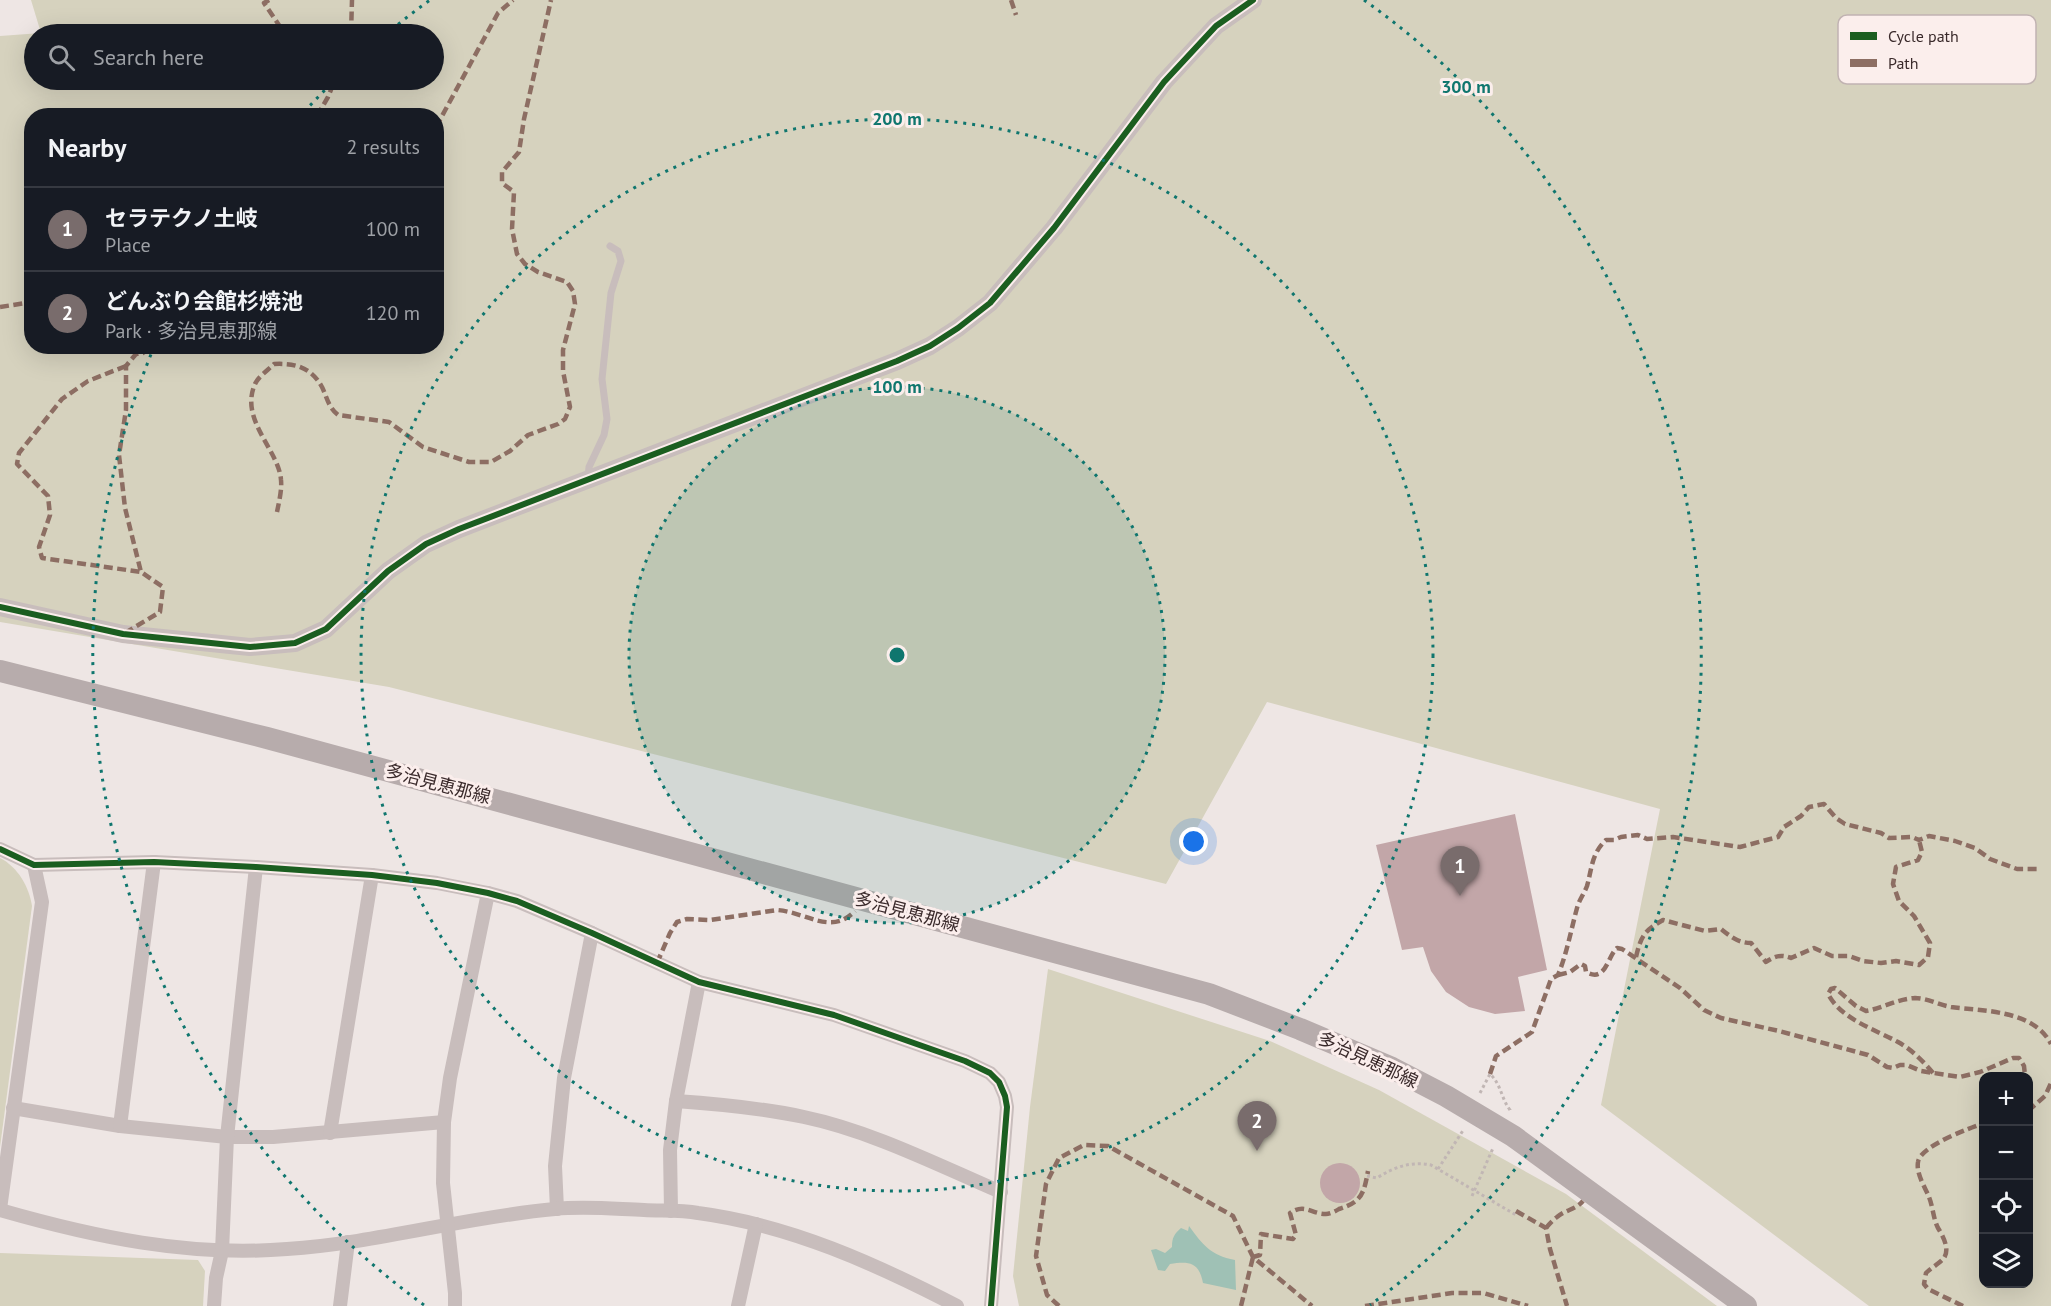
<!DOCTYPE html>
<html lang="en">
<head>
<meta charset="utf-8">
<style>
	body { margin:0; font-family:"PT Sans","Noto Sans JP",sans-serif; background:#20242c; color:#f1f3f6 }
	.controls { position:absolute; right:18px; bottom:18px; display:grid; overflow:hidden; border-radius:12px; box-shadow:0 6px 24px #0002 }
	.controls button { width:54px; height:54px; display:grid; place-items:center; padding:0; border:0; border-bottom:2px solid #363941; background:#171b24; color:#f1f3f6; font:30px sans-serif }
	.you { position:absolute; left:1194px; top:842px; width:21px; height:21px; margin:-15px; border:4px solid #fff; border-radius:50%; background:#1a73e8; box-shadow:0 0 0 9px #1a73e833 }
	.badge { display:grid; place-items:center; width:39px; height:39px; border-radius:50%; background:#796c6c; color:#fff; font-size:20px; font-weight:700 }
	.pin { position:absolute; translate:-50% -50px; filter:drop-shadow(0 2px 3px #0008) }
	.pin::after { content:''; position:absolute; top:32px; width:21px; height:18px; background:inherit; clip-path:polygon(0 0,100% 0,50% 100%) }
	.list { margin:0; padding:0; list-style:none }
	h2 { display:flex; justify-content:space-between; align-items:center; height:78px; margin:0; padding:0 24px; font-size:26px }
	h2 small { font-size:20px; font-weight:400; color:#9ea1a6 }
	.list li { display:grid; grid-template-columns:39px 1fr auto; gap:18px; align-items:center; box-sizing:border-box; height:84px; padding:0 24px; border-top:2px solid #363941 }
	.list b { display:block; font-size:22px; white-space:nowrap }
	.list p { margin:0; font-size:20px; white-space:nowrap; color:#9ea1a6 }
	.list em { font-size:20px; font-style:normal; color:#9ea1a6 }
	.icon { flex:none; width:33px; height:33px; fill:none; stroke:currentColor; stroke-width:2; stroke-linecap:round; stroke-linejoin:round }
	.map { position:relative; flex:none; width:2051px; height:1306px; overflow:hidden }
	.search { position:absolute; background:#171b24; box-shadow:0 6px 24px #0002; left:24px; top:24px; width:420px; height:66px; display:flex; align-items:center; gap:15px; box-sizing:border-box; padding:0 21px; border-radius:33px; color:#9ea1a6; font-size:22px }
	.panel { position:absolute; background:#171b24; box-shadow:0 6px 24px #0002; left:24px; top:108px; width:420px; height:246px; border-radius:24px }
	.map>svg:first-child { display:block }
	.green { fill:#d6d2be; fill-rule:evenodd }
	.water { fill:#9fc1b5 }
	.building { fill:#c2a6a8 }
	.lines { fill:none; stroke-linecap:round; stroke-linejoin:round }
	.path { stroke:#c1b6b4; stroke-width:3; stroke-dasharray:3 3; stroke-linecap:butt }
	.service { stroke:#c8bdbc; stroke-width:7 }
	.minor { stroke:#c8bdbc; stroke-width:14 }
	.tertiary { stroke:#c8bdbc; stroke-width:18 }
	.primary { stroke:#b7acac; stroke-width:22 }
	.quiet { stroke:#8d6e63; stroke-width:4.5; stroke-dasharray:9 4.5; stroke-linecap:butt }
	.cycleway-casing { stroke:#fbeeec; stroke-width:10 }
	.cycleway { stroke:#1b5e20; stroke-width:6 }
	.ring { fill:none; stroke:#0f766e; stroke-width:3; stroke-dasharray:3 6 }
	.labels { text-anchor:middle; stroke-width:6; stroke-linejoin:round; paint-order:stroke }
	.street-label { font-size:18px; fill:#3a2a2b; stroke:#fbeeec }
	.key { fill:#fbeeec; stroke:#c1b3b2; stroke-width:1.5 }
	.key-label { font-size:16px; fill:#3a2a2b }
	.centre { fill:#0f766e; stroke:#fbeeec; stroke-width:3 }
	.ring-label { font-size:18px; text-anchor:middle; font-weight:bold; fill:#0f766e; stroke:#fbeeec; stroke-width:6; stroke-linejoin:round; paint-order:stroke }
</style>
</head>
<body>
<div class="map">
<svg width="2051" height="1306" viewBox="0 0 2051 1306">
	<rect width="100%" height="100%" fill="#eee6e4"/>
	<g class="green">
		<path d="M31,0H2051V1306H1869L1601,1105L1660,809L1267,702L1166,884L389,687L0,622V36L41,33ZM34,34H434V80H34ZM32,116H436V346H32ZM1984,1076H2028V1284H1984Z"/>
		<path d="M0,858C18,867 29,887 32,906L0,1147Z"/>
		<polygon points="1048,969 1270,1041 1379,1090 1566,1194 1717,1306 1019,1306 1013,1276 1030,1107"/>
		<polygon points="0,1253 198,1260 205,1271 203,1306 0,1306"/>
	</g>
	<path class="water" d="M1189,1226C1203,1245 1210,1255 1235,1260L1236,1290L1203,1283C1199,1262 1189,1261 1170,1264L1165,1271L1158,1270L1151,1250L1156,1249L1165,1253L1172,1247C1172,1238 1174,1234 1181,1228L1188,1231Z"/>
	<g class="building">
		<polygon points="1515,814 1547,970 1518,977 1525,1011 1495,1014 1469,1007 1446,992 1431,971 1423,947 1402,950 1376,845"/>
		<circle cx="1340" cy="1183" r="20"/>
	</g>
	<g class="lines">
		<g class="path">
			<path d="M1480,1093L1490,1074C1501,1084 1501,1098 1510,1110V1112"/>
			<polyline points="1438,1169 1464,1129"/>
			<path d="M1367,1176L1377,1178C1394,1167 1411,1161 1431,1165L1516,1215L1520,1213"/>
			<polyline points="1472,1196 1493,1148"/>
		</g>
		<polyline class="service" points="588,478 589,467 604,435 607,419 602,379 611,293 621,261 618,251 610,246"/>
		<g class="minor">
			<polyline points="0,849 34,865 154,862 256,867 372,875 437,883 488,893 517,901 592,933 699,982 834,1015 965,1061 990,1073 999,1082 1005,1096 1007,1107 991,1306"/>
			<path d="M676,1101C719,1104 762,1108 804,1117C871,1131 938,1165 1001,1192"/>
			<polyline points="13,1108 120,1126 227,1137 273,1137 444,1122"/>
			<polyline points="120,1126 154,862"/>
			<polyline points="330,1133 372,875"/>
			<polyline points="0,1209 42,902 34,865"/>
			<polyline points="557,1209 555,1166 564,1078 592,933"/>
			<path d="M0,1210C94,1237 189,1257 287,1249C377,1243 465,1217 555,1209C585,1206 615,1209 644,1210C662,1211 681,1210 698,1213C790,1225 876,1264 957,1306"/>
			<polyline points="671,1211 670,1150 676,1101 699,982"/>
			<polyline points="214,1306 216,1278 222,1251 227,1137 256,867"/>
			<polyline points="340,1306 348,1242"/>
			<polyline points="455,1306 455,1293 443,1183 444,1122 450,1078 488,893"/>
			<polyline points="738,1306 756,1224"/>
		</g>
		<polyline class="tertiary" points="0,607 123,634 250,647 295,643 326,629 388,571 426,544 459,529 897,361 930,346 958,328 990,303 1054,228 1164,82 1216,26 1253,0"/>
		<polyline class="primary" points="0,671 267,738 1209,994 1300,1029 1392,1068 1446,1096 1513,1136 1746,1306"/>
		<g class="quiet">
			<polyline points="269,0 264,3 285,34"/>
			<polyline points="1011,0 1016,15"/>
			<polyline points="351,34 352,0"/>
			<polyline points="317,116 328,97 335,80"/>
			<polyline points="436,127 498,13 513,0"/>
			<polyline points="436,245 436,246"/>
			<polyline points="0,307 32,302"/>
			<polyline points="126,366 88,381 62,399 19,453 17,464 48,496 50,515 39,547 42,558 141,572"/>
			<path d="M277,512C279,502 282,490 281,480C279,450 239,420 255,384C258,377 268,370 274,364C295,363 311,367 322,387C327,397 328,407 338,415L389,422L423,447L469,462H491L510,451L528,435L558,424L565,419L570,407L563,371V350L575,304L573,291L567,282L538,272L525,264L517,254L512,229L514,192L502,183V172L519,152L524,119L551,0"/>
			<polyline points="125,633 160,612 163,587 141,572 125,508 119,455 126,410 126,366 136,354 143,353 153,346"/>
			<path d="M1636,957C1641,936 1644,931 1663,920L1705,931L1721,929C1730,936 1738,943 1751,943L1766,962C1775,956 1781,954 1791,958L1814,948L1832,956H1849L1863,961L1881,963L1896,961L1919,965L1928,957L1930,943L1914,916L1899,901L1893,884L1896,867L1918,860L1922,852L1919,840"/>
			<path d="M657,963L670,933L677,922L687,919L710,920L777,910C806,912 831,936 855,911"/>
			<path d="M1558,975L1570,972L1581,964L1585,966L1586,972C1606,983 1607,957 1617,948L1622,949L1680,988L1704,1010L1721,1018L1779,1031L1868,1055L1887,1067L1893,1068L1900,1065H1907L1921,1071L1960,1077L1980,1072L2013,1058H2019L2024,1066L2025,1076"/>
			<path d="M1933,1073C1924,1062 1911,1049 1898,1042C1874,1029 1841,1019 1828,994L1831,989L1835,988L1856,1006L1866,1011C1883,1008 1897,999 1915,998C1927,998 1939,1005 1951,1007C1983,1011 2034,1010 2051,1044"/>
			<path d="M1490,1074L1496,1056L1532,1032L1551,979L1558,975C1567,953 1571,930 1577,908C1579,900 1584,894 1587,886C1592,869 1591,854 1606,840H1614L1621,837L1638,835L1647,839L1673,837L1740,847L1778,837L1784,827L1801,816L1809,807L1824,804L1836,818L1845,824L1881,833L1889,838L1912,837L1919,840L1929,836L1955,841L1975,848L1990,859L2017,869H2041"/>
			<polyline points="2028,1111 2045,1096 2051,1083"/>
			<polyline points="1516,1211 1546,1228 1550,1249 1567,1306"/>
			<path d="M1546,1228C1549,1224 1553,1220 1557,1217C1567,1209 1575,1210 1583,1201"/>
			<path d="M1253,1257L1260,1255L1261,1234L1293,1239L1296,1235L1290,1213C1305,1203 1311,1214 1326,1214C1330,1214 1336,1211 1339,1209C1362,1202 1364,1193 1368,1171"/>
			<polyline points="1059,1306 1047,1295 1036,1256 1046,1184 1059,1158 1084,1145 1108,1146 1233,1216 1253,1257 1312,1306"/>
			<polyline points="1241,1306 1253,1257"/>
			<polyline points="1365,1306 1452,1293 1483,1293 1528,1306"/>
			<path d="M1963,1306L1928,1289L1924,1284L1926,1273C1931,1268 1940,1263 1944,1258C1950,1249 1943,1236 1938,1228C1933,1218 1933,1207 1929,1197C1925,1187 1916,1174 1918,1162C1920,1146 1970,1128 1984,1123"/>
		</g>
		<g class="cycleway-casing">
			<g id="cycleway">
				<polyline points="0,607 123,634 250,647 295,643 326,629 388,571 426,544 459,529 897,361 930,346 958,328 990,303 1054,228 1164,82 1216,26 1253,0"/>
				<polyline points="0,849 34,865 154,862 256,867 372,875 437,883 488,893 517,901 592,933 699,982 834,1015 965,1061 990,1073 999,1082 1005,1096 1007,1107 991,1306"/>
			</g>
		</g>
		<use href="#cycleway" class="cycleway"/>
	</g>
	<circle cx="897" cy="655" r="268" fill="#0f766e" fill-opacity=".12"/>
	<g class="ring">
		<circle cx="897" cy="655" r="268"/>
		<circle cx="897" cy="655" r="536"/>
		<path d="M424 1305A804 804 0 0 1 154 347M304 112A804 804 0 0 1 333 82M391 30A804 804 0 0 1 430 0M1364 0A804 804 0 0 1 1370 1305"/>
	</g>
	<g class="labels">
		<g class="street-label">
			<text transform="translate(438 784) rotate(15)" y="6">多治見恵那線</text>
			<text transform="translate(907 912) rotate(15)" y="6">多治見恵那線</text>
			<text transform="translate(1368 1060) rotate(25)" y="6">多治見恵那線</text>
		</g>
	</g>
	<rect x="1838" y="15" width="198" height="69" rx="9" class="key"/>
	<rect x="1850" y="32" width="27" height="8" fill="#1b5e20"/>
	<rect x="1850" y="59" width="27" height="8" fill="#8d6e63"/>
	<g class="key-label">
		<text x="1888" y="42">Cycle path</text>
		<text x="1888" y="69">Path</text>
	</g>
	<circle cx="897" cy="655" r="9" class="centre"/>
	<g class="ring-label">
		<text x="1466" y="93">300 m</text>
		<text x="897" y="125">200 m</text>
		<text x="897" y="393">100 m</text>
	</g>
</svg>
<div class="controls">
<button>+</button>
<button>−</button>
<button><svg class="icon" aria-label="locate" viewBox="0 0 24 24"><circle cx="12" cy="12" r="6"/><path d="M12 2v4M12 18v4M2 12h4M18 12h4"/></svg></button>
<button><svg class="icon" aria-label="layers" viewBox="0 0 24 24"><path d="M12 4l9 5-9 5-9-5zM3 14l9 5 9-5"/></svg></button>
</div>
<div class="you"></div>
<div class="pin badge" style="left:1460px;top:896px">1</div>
<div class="pin badge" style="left:1257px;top:1151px">2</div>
<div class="search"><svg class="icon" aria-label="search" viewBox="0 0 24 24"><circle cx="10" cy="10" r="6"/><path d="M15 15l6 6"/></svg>Search here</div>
<section class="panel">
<h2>Nearby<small>2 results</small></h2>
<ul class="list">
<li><span class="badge">1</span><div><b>セラテクノ土岐</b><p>Place</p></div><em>100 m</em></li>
<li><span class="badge">2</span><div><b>どんぶり会館杉焼池</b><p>Park · 多治見恵那線</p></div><em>120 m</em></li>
</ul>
</section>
</div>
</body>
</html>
